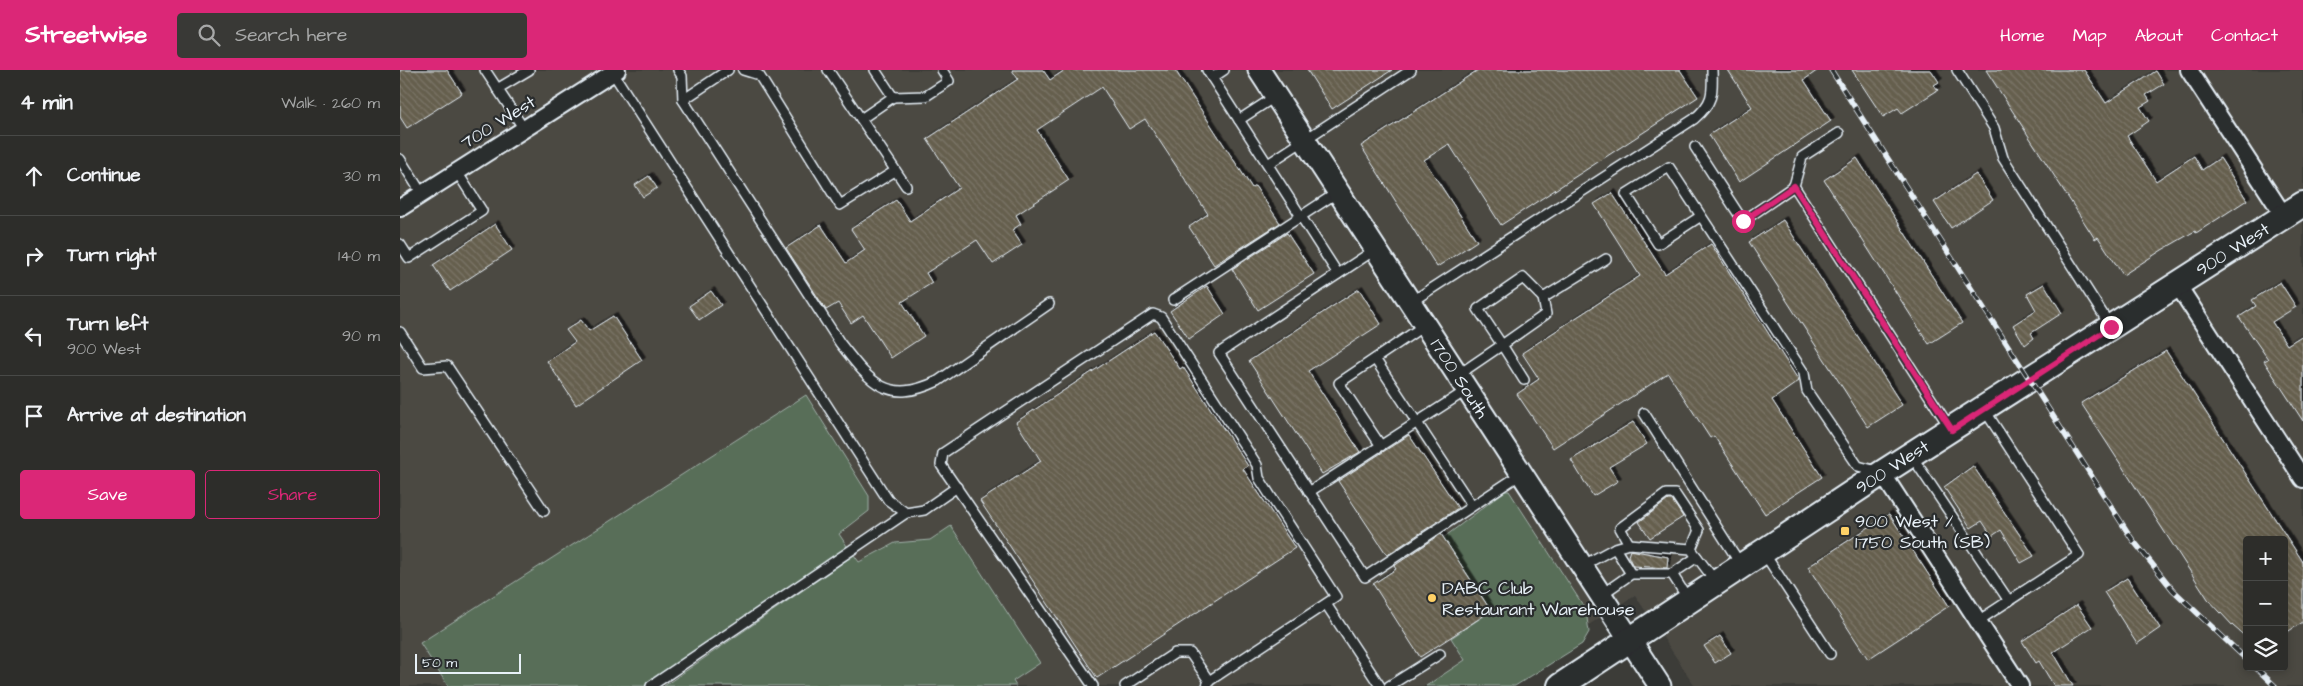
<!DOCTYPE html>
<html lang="en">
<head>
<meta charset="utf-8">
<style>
	body { margin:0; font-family:"Architects Daughter",sans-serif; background:#393936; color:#f1f3f6 }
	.controls { position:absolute; right:15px; bottom:15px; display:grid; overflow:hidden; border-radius:5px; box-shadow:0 2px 8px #0003 }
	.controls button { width:45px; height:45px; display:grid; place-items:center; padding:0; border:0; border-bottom:1px solid #484947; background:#2d2d2a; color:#f1f3f6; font:25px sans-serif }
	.scale { position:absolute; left:15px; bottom:12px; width:106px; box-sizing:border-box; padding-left:5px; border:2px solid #e8f1f8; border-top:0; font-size:14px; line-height:18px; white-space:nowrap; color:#e8f1f8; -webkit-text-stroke:4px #2a2d2e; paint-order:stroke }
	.stop { position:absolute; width:15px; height:15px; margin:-11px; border:4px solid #db2777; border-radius:50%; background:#fff }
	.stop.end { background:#db2777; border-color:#fff; box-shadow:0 1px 5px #0008 }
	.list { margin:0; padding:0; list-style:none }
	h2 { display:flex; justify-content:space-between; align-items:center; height:65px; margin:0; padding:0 20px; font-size:21px }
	h2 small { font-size:16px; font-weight:400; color:#a7a8a8 }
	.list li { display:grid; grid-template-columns:32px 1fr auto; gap:15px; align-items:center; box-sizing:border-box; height:80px; padding:0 20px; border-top:1px solid #484947 }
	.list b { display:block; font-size:19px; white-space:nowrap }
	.list p { margin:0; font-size:16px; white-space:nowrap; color:#a7a8a8 }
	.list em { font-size:16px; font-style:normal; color:#a7a8a8 }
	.actions { display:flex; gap:10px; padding:15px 20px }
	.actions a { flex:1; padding:11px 0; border:1px solid #db2777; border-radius:5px; text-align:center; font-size:18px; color:#db2777 }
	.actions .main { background:#db2777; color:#fff }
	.icon { flex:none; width:28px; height:28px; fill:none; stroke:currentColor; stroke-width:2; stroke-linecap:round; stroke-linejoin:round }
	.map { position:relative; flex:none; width:1903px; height:616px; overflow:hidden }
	header { display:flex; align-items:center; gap:30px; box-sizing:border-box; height:70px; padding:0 25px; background:#db2777; color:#fff }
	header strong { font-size:24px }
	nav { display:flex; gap:28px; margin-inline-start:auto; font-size:18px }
	.search { width:350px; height:45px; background:#393936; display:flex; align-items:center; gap:12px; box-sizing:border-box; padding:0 18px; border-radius:5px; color:#a7a8a8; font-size:19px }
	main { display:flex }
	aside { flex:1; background:#2d2d2a }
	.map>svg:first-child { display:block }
	.built { fill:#4b4943; fill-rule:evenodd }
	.green { fill:#586e59; stroke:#a0b0a8 }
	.building { fill:url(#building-back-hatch); stroke:#e8f1f8; filter:url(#shadow) }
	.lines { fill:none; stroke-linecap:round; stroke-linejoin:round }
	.service-casing { stroke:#e8f1f8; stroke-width:12 }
	.minor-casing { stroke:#e8f1f8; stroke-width:20 }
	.tertiary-casing { stroke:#e8f1f8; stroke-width:25 }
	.secondary-casing { stroke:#e8f1f8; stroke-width:28 }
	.service { stroke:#2a2d2e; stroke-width:9 }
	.minor { stroke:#2a2d2e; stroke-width:16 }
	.tertiary { stroke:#2a2d2e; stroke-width:21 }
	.secondary { stroke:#2a2d2e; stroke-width:24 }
	.rail-casing { stroke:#e8f1f8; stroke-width:5.5 }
	.rail { stroke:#2a2d2e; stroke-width:4; stroke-dasharray:11; stroke-linecap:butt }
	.route { stroke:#db2777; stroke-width:6 }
	.poi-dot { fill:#ffd166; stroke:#2a2d2e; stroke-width:2 }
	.labels { text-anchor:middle; stroke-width:4.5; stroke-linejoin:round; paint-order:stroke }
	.street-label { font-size:18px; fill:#e8f1f8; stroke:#2a2d2e }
	.poi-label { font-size:18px; fill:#e8f1f8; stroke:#2a2d2e; text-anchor:start }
</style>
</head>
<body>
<header>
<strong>Streetwise</strong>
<div class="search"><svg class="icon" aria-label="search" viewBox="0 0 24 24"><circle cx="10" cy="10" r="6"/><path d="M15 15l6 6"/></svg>Search here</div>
<nav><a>Home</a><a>Map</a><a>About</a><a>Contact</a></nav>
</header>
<main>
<aside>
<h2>4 min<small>Walk · 260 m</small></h2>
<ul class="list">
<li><svg class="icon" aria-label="ahead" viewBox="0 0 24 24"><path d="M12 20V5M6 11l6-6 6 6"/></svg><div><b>Continue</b></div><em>30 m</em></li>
<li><svg class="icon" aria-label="right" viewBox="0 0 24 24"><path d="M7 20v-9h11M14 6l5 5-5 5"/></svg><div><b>Turn right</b></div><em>140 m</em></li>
<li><svg class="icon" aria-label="left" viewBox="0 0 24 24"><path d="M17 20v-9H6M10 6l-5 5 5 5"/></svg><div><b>Turn left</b><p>900 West</p></div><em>90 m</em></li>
<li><svg class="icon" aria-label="arrive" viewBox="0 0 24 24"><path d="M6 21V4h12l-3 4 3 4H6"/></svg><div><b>Arrive at destination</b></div></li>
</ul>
<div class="actions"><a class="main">Save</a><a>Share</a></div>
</aside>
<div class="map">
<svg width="1903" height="616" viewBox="0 0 1903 616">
	<defs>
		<pattern id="building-back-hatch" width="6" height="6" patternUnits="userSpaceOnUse" patternTransform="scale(1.25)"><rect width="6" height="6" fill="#655e4e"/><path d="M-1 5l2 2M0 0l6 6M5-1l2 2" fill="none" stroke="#7b7668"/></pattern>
		<filter id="shadow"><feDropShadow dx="3.5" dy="-3.5" stdDeviation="0" flood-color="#0009"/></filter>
	</defs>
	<rect width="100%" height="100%" fill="#3c3c38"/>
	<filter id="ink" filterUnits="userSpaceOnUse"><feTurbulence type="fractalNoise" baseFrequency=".02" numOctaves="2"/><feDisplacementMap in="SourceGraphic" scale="10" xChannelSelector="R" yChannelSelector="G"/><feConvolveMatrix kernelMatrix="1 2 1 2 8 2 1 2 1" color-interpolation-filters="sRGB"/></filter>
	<g filter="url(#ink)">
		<path class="built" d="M0,0H1903V616H1295L1235,525L1094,616H617L614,612L607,616H0ZM1847,470H1884V597H1847Z"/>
		<g class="green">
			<polygon points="406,325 469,426 469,441 439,464 449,479 245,616 48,616 20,573"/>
			<polygon points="1105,421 1109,421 1190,546 1187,548 1189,562 1182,574 1115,616 1026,616 1065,590 1051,568 1091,541 1043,468"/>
			<polygon points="551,456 640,593 613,611 616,616 264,616 454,485 459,492 495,473 530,470"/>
		</g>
		<g class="building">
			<polygon points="0,0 47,0 62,23 7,58 0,47"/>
			<polygon points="612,0 643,0 650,10 665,0 775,0 852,118 855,116 880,153 814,195 789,157 808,144 745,49 729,59 702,17 637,60 669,110 616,145 621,154 612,160 622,175 593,194 577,170 526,203 532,213 502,232 524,266 491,288 463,245 451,253 438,233 426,240 386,178 421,155 446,193 465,180 451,159 496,130 510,151 559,118 527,69 618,9"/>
			<polygon points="907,0 992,0 932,39"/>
			<polygon points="1078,0 1280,0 1298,27 1101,155 1049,74 1024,90 1077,171 1037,197 961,76"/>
			<polygon points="1328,0 1418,0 1404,10 1431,51 1339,112 1309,65 1352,37"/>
			<polygon points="1452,0 1531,0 1539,12 1534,15 1538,20 1502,43 1498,38 1483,47"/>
			<polygon points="1586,0 1684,0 1706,33 1756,1 1764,14 1746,25 1750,31 1740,37 1749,51 1727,66 1756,111 1794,86 1802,100 1820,88 1847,130 1796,163 1795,161 1762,180 1723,205 1698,167 1695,169"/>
			<polygon points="1457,88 1562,253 1529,274 1424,110"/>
			<polygon points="1576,104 1593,130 1551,158 1534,132"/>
			<polygon points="249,106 257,118 243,127 235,115"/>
			<polygon points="1212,123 1265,204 1311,174 1399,311 1372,330 1422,407 1365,444 1314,366 1310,368 1268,303 1153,378 1117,324 1139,309 1122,283 1240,206 1194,134"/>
			<polygon points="1383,150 1502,335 1468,357 1349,172"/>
			<polygon points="95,154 112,180 50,221 33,195"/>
			<polygon points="887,163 914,204 858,240 832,199"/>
			<polygon points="1880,212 1896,237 1872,252 1887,275 1903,265 1903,351 1864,291 1868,289 1839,247 1856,236 1852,230"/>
			<polygon points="1644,214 1662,243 1631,263 1634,268 1625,275 1613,255 1636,240 1627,224"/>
			<polygon points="807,216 825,244 789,269 770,241"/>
			<polygon points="959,219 981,254 908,301 960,382 922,404 849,291"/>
			<polygon points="311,221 321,235 299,250 289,236"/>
			<polygon points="213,246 242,290 176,335 147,291 175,272 166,260 181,250 189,261"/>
			<polygon points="754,261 780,299 783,297 848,396 843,399 895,478 697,608 580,431 641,391 616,352"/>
			<polygon points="1766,281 1903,492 1903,552 1884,564 1884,470 1847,470 1847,568 1833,556 1808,529 1681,333"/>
			<polygon points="1233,352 1247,374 1209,397 1218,411 1193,426 1171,390"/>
			<polygon points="1009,365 1058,438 987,485 938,411"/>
			<polygon points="1573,396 1634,486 1621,493 1601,460 1592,466 1582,451 1571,458 1544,417"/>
			<polygon points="1268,430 1272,430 1283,447 1250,468 1239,452"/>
			<polygon points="1489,444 1549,536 1468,589 1408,497"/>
			<polygon points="1041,464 1091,541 1020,587 973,514 996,499 994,496"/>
			<polygon points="1230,480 1268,487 1267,498 1233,496 1228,486"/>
			<polygon points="1727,508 1760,558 1737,574 1704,522"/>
			<polygon points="1677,535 1692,557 1653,582 1673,616 1654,616 1639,591 1636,593 1622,571"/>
			<polygon points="1320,566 1331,583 1315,593 1304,576"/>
		</g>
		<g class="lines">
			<g class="service-casing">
				<g id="service">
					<polyline points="85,0 124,59"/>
					<path d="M278,0L282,6L283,30L440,273C471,313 487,335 538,311L649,234"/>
					<polyline points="343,0 359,5 440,135 495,101"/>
					<polyline points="428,0 506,116"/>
					<polyline points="475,0 493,27 526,26 549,11 542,0"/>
					<polyline points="807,0 938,204"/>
					<polyline points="1557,0 1594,58 1603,88 1711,257"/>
					<polyline points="213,3 488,430 506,443 524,440 557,417"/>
					<polyline points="812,8 824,0"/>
					<polyline points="97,19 129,0"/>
					<polyline points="283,30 328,0"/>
					<polyline points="461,49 493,27"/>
					<polyline points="839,50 876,26"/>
					<polyline points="1295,77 1343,151 1394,116 1550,358"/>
					<polyline points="0,89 22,124"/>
					<polyline points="868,94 1011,0"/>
					<polyline points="1394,116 1402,87 1439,63"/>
					<polyline points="1301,146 1258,174 1226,124 1269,97 1404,303 1407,321 1458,396 1477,401"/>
					<polyline points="0,174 9,188 82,141 57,102"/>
					<polyline points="976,179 819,283 965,507 1121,404"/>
					<polyline points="773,230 938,122"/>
					<path d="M1011,232L1294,49C1313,33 1313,24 1312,0"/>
					<polyline points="0,262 23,298 47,296 144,441"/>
					<polyline points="975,289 1072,436"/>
					<polyline points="1058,305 1102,275 1078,239 1123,208 1143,228 1206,189"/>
					<polyline points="1124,310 1102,275 1146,244 1143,228"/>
					<polyline points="1244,343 1341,495"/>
					<polyline points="981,376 939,313 1025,255"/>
					<polyline points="1511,385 1609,531"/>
					<polyline points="909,422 1067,320"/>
					<polyline points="1229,474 1220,458 1266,424 1275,424 1299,460 1291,479"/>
					<polyline points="1215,478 1229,474 1291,479 1316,512"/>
					<polyline points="1364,483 1430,584"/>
					<polyline points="1182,496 1215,478 1231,504"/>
					<polyline points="1272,504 1297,487"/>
					<polyline points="1201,525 1231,504 1272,504 1288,529"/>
					<polyline points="926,534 980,616"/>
					<polyline points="1578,551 1679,485 1584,339"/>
					<polyline points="251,616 506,443"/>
					<polyline points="693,616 541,395 543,383 753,244 761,247 857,395 859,408 936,527 809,611 807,616"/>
					<polyline points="725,616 775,583 790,583 809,611"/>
					<polyline points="989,616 1040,584"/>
				</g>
			</g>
			<g class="minor-casing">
				<g id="minor">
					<polyline points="1789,0 1884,146"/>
					<polyline points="0,138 217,0"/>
					<polyline points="1777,214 1903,409"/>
					<polyline points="1482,403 1620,616"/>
				</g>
			</g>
			<g class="tertiary-casing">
				<g id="tertiary">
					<path id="s1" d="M859,0L1260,616"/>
				</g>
			</g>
			<g class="secondary-casing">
				<g id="secondary">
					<path id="s2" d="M1160,616L1482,403L1903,134"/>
				</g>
			</g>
			<use href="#service" class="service"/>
			<use href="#minor" class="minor"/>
			<use href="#tertiary" class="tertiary"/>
			<use href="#secondary" class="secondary"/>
			<g class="rail-casing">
				<g id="rail">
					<polyline points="1431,0 1732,469 1773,520 1847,590"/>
					<polyline points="1855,597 1875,616"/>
				</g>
			</g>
			<use href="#rail" class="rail"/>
		</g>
	</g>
	<g class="lines" filter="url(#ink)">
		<polyline class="route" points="1343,151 1394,116 1552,360 1711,257"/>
	</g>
	<g class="poi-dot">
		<rect x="1440" y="456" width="10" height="10" rx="2.5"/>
		<circle cx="1032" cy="528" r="5"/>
	</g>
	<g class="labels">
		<g class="street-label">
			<text transform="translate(98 52) rotate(-32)" y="6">700 West</text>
			<text dy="6" stroke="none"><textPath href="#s2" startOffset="802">900 West</textPath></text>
			<text dy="6" stroke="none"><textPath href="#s1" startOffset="368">1700 South</textPath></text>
			<text dy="6" stroke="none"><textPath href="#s2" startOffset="398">900 West</textPath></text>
		</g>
		<g class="poi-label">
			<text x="1455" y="457">900 West /<tspan x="1455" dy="21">1750 South (SB)</tspan></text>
			<text x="1042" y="524">DABC Club<tspan x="1042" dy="21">Restaurant Warehouse</tspan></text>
		</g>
	</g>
</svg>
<div class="controls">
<button>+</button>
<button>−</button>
<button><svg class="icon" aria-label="layers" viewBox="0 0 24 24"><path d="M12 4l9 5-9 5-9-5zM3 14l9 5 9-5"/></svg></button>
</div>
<div class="scale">50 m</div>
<div class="stop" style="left:1343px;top:151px"></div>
<div class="stop end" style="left:1711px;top:257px"></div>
</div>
</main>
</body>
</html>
